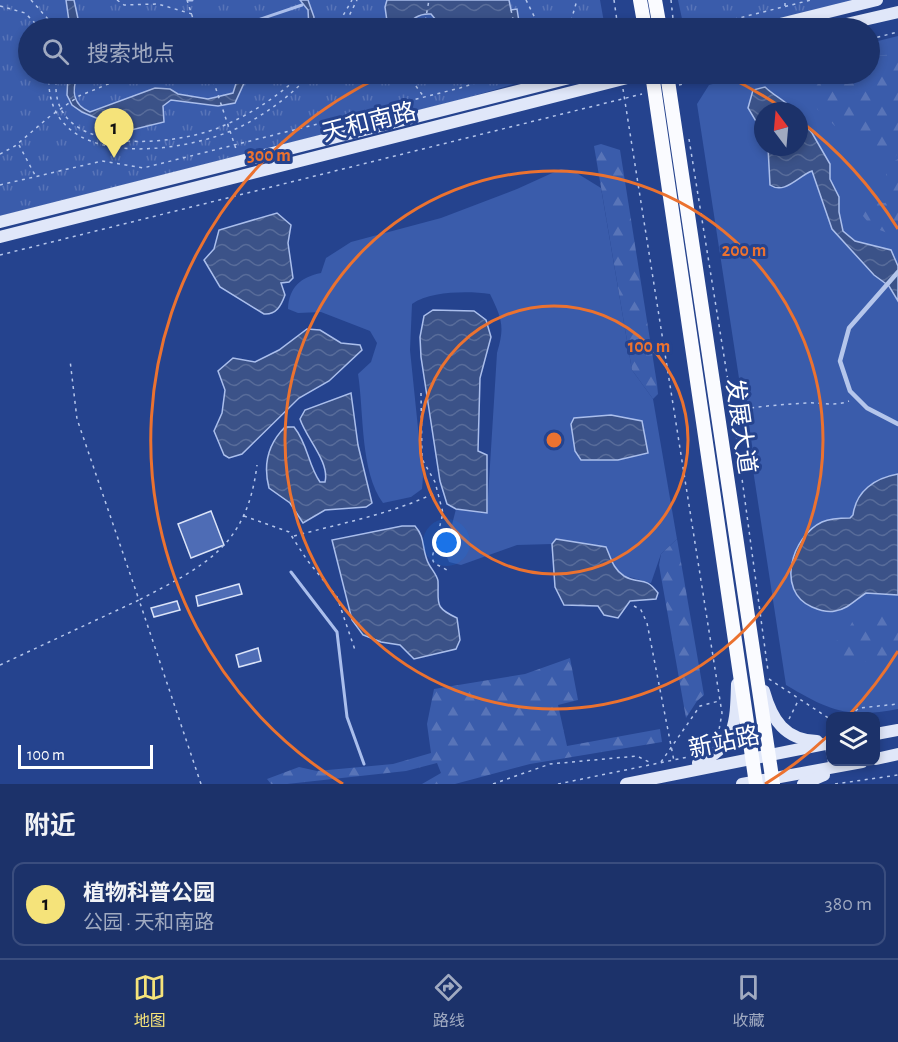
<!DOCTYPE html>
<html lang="zh">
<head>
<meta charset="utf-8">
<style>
	body { margin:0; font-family:"Alegreya Sans","Noto Sans SC",sans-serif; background:#293e72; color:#f1f3f6 }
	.controls { position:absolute; right:18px; bottom:18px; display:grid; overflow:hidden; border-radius:12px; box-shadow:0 3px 9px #0003 }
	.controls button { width:54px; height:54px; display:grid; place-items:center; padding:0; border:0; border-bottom:2px solid #3a4d7e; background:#1c326a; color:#f1f3f6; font:30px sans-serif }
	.compass { position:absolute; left:754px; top:102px; width:54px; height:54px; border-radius:50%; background:#1c326a; box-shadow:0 3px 9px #0003; rotate:344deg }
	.scale { position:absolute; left:18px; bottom:15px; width:135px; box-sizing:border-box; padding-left:6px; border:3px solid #fff; border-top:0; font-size:16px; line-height:21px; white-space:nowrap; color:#fff; -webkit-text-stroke:4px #25438e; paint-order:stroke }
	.you { position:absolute; left:447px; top:543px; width:21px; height:21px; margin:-15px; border:4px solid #fff; border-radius:50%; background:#1a73e8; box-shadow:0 0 0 9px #1a73e833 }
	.badge { display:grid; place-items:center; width:39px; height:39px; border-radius:50%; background:#f5e37a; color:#111; font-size:20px; font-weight:700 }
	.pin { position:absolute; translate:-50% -50px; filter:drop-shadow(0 2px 3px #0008) }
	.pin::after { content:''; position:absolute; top:32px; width:21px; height:18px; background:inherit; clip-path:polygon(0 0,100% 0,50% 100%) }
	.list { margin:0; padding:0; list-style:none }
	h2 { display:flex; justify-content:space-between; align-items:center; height:78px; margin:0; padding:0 24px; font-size:26px }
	h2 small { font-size:20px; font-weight:400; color:#a0aac1 }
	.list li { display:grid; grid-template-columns:39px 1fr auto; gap:18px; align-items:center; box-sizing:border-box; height:84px; margin:0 12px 12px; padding:0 12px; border:2px solid #3a4d7e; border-radius:12px }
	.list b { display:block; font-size:22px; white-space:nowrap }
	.list p { margin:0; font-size:20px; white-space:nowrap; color:#a0aac1 }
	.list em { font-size:20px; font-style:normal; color:#a0aac1 }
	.icon { flex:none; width:33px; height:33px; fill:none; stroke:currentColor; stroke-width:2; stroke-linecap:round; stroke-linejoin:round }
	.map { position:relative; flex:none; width:898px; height:784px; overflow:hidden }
	.search { position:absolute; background:#1c326a; box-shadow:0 3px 9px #0003; left:18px; right:18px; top:18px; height:66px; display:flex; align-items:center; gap:15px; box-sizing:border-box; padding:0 21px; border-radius:33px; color:#a0aac1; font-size:22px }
	.sheet { height:174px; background:#1c326a }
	nav { display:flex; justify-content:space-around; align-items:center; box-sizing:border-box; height:84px; border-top:2px solid #3a4d7e; background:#1c326a; font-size:16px; color:#a0aac1 }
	nav a { display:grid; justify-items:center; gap:3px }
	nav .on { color:#f5e37a }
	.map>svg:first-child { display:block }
	.grass { fill:#3a5cab; fill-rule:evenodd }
	.forest { fill:url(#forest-firs) }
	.park { fill:url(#park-tufts) }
	.water { fill:url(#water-waves); stroke:#aabeec; stroke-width:1.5 }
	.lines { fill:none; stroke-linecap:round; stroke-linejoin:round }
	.stream { stroke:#aabeec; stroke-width:3 }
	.building { fill:#4e6cb5; stroke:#dae3f8; stroke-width:1.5 }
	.path { stroke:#b5c6eb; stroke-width:1.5; stroke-dasharray:3 4.5; stroke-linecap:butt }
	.lane { stroke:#b5c6eb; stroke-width:4.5 }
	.secondary { stroke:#e0e7f9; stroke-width:12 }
	.primary { stroke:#fafbff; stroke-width:14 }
	.ring { fill:none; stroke:#eb7230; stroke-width:3 }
	.labels { text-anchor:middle; stroke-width:6; stroke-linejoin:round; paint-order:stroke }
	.street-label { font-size:24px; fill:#fff; stroke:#25438e }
	.centre { fill:#eb7230; stroke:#25438e; stroke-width:3 }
	.ring-label { font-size:18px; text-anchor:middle; font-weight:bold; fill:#eb7230; stroke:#25438e; stroke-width:6; stroke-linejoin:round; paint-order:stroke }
</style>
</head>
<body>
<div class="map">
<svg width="898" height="784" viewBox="0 0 898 784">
	<defs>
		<pattern id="forest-firs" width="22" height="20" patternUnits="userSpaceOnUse" patternTransform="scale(1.5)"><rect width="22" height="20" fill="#3a5cab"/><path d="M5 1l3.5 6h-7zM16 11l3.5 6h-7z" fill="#5874b8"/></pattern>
		<pattern id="park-tufts" width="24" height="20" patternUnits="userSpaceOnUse" patternTransform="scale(1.5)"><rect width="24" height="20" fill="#3a5cab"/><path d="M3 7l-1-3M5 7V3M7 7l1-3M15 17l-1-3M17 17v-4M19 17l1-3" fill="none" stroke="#5874b8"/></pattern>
		<pattern id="water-waves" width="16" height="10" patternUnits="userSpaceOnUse" patternTransform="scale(1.5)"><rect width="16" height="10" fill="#3b5288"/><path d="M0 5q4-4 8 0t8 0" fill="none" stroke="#586c9a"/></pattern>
	</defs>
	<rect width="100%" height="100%" fill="#25438e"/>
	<g class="grass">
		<path d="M898,36V709C848,719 828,710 786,685L697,104L709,85L749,74H870V43ZM763,111H799V147H763Z"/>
		<path d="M561,169L575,172L601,188L632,370L653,399L677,539L661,554L651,583L622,575L611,563L556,539L552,544L517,545L461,565L449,562L445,552L456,509L487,513L497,353C505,326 502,319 490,294C468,291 431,291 412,304L410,350L423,477L422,489L411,497L383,503C360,472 364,412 358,374L371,362L377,343L370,331L321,312L298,313L288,309C289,287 301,277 321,273L326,258L351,242L441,218L517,189Z"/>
	</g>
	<g class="forest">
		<polygon points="898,54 898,151 896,156 879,163 847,117 835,126 817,109 816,87 823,74 870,74 870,56"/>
		<polygon points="601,144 620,150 657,384 658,394 653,399 632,370 594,146"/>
		<polygon points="898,159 898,237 872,227 863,216 865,206 874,202 885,203 893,197 886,174 888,165"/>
		<polygon points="677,539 704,695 697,701 686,718 659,565 661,554"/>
		<path d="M882,614L898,616V661C878,664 862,658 843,665L835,656L831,644L854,631L850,626L854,619Z"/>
		<polygon points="570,658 578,700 558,705 567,746 660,729 662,742 530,764 455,784 422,784 441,773 437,763 406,771 287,784 271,784 267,779 299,767 317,771 393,764 431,753 427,724 434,689 525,674"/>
	</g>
	<g class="park">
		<polygon points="0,0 600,0 605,28 28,28 28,74 548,74 463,99 0,216"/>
		<polygon points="678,0 865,0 734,28 684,28"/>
	</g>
	<g class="water">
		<polygon points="66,0 74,0 80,28 70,28"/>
		<polygon points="300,0 308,0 314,17 313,28 309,28 308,10"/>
		<path d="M387,0H509L511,10L517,9L520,28H434L436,20L431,14C419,13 411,19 405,28H398L387,21L385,7Z"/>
		<path d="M68,74H78C72,89 71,104 90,112L155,88L170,89L178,94L208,99L233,93L239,74H244V83L235,103L218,106L171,100L163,106L164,122L127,131L82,112L72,105L67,95Z"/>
		<path d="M765,87C774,96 788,102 794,111H763V133L748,108L753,90Z"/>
		<path d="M799,118L812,133L830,164V179L839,197V212L843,231L855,241L891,250L898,266V301L889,286L874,275L832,229L812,171C798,176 785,195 770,185L768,147H799Z"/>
		<path d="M277,213L291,225L288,243L293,278L289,282L281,283L285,295C281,306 276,315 264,314L220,287L204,260L214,249L219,230Z"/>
		<polygon points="433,310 474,311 486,320 491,337 480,378 478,451 487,455 487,513 456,509 447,504 440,481 421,357 420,337 424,316"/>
		<polygon points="307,329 320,330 341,343 360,345 362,350 329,381 299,398 242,454 229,458 224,455 214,431 222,413 225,390 218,371 233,358 255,362 279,350"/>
		<path d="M351,393L358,445L372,503L366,507L325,510L303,523L290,503L269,488C263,465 267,445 285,427H294C308,444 308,465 320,482H325C330,462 306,438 300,419L305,410Z"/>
		<polygon points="611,415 642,421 648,453 618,460 581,460 575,451 571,424 574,418"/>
		<path d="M898,474V595L866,593C855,600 848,609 835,611C827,613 819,610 812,607C775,591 792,536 822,522C831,518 841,518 850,518L853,515C856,491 875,478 898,474Z"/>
		<path d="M402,526H415C425,537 422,547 427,560C429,567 437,574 438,581C439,603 433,607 457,618L460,640L456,649L414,659L400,645L381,642L363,635L352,620L332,540Z"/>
		<path d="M556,539L606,547C611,558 613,569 624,576C639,585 645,575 658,593L656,599L630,601L618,618L604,615L598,606L564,605L555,587L552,544Z"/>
	</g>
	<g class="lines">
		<g class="stream">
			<polyline points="189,0 192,0"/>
			<polyline points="234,28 302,5"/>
			<polyline points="291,572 337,632 347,717 364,764"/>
		</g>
	</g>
	<g class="building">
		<polygon points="211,511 224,545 191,558 178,524"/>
		<polygon points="239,584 242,594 198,606 196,596"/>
		<polygon points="177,601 180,610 154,617 151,608"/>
		<polygon points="258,648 261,661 239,667 236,655"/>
	</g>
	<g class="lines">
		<g class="path">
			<polyline points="31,0 56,28"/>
			<polyline points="117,0 124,5 158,4 192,14"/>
			<polyline points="187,0 196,28"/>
			<polyline points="526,0 540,28"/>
			<polyline points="614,0 618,28"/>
			<polyline points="671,0 674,28"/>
			<polyline points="0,6 25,13 40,28"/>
			<polyline points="785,6 785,0"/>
			<polyline points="511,10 515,28"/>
			<polyline points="336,28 352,0"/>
			<polyline points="343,28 357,0"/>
			<polyline points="424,28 429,0"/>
			<polyline points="569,28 577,0"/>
			<polyline points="724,28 727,21 811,0"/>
			<polyline points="870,39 898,32"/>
			<path d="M49,74C43,173 184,155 242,126C269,112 291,95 311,74"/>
			<path d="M57,74C43,158 170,147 218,128C250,115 277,97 302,74"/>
			<polyline points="211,74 237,152"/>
			<polyline points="407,74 424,97"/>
			<polyline points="679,85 727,74"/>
			<polyline points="623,89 722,713 719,730"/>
			<polyline points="689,139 733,412 768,671"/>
			<polyline points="19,145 36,177"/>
			<polyline points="0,154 15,146 49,117 79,96 113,82 151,76 192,79 209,74"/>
			<polyline points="0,185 102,161 143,168 460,88 503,74"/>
			<polyline points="0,255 642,94"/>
			<polyline points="421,393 422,459 435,482 443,513 432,558 434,563 447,570"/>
			<path d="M729,412C755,406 780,405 806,403C821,402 834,407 849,401"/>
			<polyline points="244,516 289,532 307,560 337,597 355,650"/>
			<path d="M294,536C342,523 392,514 437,492"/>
			<polyline points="634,606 641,610 647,623 674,761"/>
			<polyline points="0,665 139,600 77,419 70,360"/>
			<polyline points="769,679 830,719"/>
			<polyline points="850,716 859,708 898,704"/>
			<polyline points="789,719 799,699"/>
			<polyline points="661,762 700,706 719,701"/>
			<path d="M201,784L139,600C206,565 247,546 257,465"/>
			<polyline points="493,784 550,764 637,756 651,763"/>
			<polyline points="558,784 688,757"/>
			<polyline points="835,784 898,775"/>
		</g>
		<g class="lane">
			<polyline points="898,272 849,328 840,361 850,391 867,408 898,424"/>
			<polyline points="827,746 831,767"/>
		</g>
		<g class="secondary">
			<polyline points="764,28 877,0"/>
			<polyline points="829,28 898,12"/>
			<polyline points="0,222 585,74"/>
			<polyline points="0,237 643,74"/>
			<path d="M764,691C772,720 785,740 817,741"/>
			<polyline points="876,734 898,730"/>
			<polyline points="876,759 898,754"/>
			<path d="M698,763C736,747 736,721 737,684"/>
			<polyline points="626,784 830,743"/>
			<polyline points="742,784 862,762"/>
			<polyline points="803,784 824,775"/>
		</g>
		<g class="primary">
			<polyline points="640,0 645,28"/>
			<polyline points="655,0 660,28"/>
			<polyline points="652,74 756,784"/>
			<polyline points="667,74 773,784"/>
		</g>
	</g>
	<g class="ring">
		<circle cx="554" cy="440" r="134"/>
		<circle cx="554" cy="440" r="269"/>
		<path d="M898 651A403 403 0 0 1 849 715M829 735A403 403 0 0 1 765 784M343 784A403 403 0 0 1 384 75M724 75A403 403 0 0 1 785 110M799 120A403 403 0 0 1 898 229"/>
	</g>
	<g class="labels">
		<g class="street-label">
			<text transform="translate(369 122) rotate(-14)" y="8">天和南路</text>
			<text transform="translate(741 426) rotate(82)" y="8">发展大道</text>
			<text transform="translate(724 742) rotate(-12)" y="8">新站路</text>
		</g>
	</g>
	<circle cx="554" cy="440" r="9" class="centre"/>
	<g class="ring-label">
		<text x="269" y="161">300 m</text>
		<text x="744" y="256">200 m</text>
		<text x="649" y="352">100 m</text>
	</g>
</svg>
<div class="controls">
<button><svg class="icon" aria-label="layers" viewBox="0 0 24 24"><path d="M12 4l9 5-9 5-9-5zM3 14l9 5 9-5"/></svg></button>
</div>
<svg class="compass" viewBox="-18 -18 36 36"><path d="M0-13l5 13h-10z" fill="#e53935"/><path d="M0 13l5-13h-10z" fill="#a0aac1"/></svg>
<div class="scale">100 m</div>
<div class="you"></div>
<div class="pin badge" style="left:114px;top:158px">1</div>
<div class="search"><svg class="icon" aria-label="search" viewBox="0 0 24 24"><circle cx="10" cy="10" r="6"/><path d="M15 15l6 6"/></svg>搜索地点</div>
</div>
<section class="sheet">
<h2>附近<small></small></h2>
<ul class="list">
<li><span class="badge">1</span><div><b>植物科普公园</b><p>公园 · 天和南路</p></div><em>380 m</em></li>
</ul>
</section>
<nav>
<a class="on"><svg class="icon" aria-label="map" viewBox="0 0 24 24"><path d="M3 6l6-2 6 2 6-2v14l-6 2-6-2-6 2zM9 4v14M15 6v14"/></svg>地图</a>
<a><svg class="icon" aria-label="directions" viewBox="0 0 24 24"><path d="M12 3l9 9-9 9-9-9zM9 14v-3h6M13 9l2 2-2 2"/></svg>路线</a>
<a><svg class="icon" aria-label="saved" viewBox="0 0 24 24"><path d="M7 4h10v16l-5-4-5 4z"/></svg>收藏</a>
</nav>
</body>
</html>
